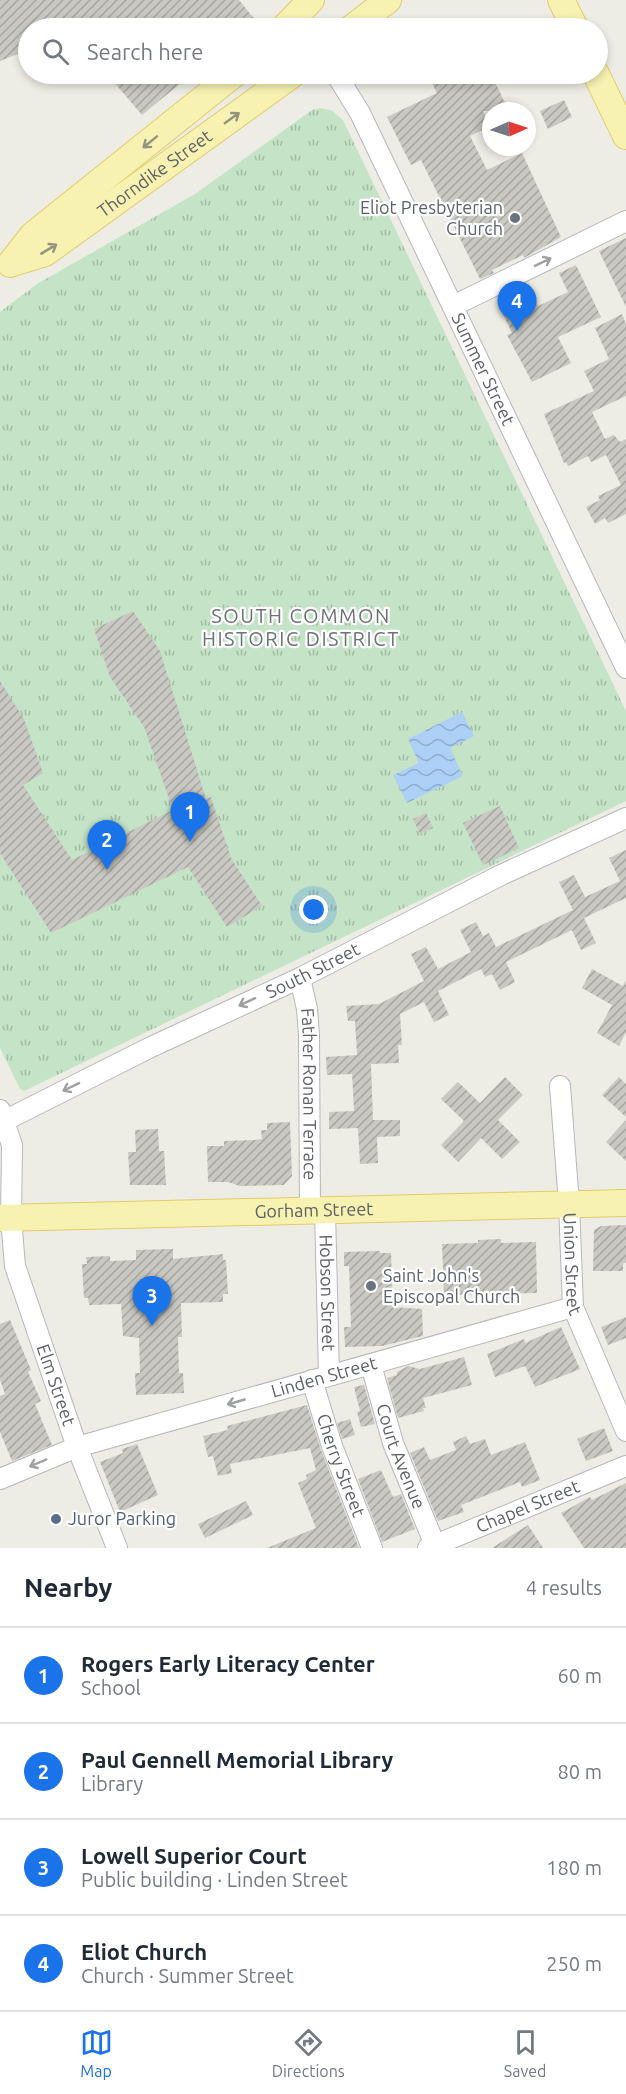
<!DOCTYPE html>
<html lang="en">
<head>
<meta charset="utf-8">
<style>
	body { margin:0; font-family:Ubuntu,sans-serif; background:#f6f6f7; color:#1f2937 }
	.compass { position:absolute; left:482px; top:102px; width:54px; height:54px; border-radius:50%; background:#fff; box-shadow:0 3px 9px #0003; rotate:87deg }
	.you { position:absolute; left:314px; top:910px; width:21px; height:21px; margin:-15px; border:4px solid #fff; border-radius:50%; background:#1a73e8; box-shadow:0 0 0 9px #1a73e833 }
	.badge { display:grid; place-items:center; width:39px; height:39px; border-radius:50%; background:#1a73e8; color:#fff; font-size:20px; font-weight:700 }
	.pin { position:absolute; translate:-50% -50px; filter:drop-shadow(0 2px 3px #0008) }
	.pin::after { content:''; position:absolute; top:32px; width:21px; height:18px; background:inherit; clip-path:polygon(0 0,100% 0,50% 100%) }
	.list { margin:0; padding:0; list-style:none }
	h2 { display:flex; justify-content:space-between; align-items:center; height:78px; margin:0; padding:0 24px; font-size:26px }
	h2 small { font-size:20px; font-weight:400; color:#747a83 }
	.list li { display:grid; grid-template-columns:39px 1fr auto; gap:18px; align-items:center; box-sizing:border-box; height:96px; padding:0 24px; border-top:2px solid #e0e1e3 }
	.list b { display:block; font-size:22px; white-space:nowrap }
	.list p { margin:0; font-size:20px; white-space:nowrap; color:#747a83 }
	.list em { font-size:20px; font-style:normal; color:#747a83 }
	.icon { flex:none; width:33px; height:33px; fill:none; stroke:currentColor; stroke-width:2; stroke-linecap:round; stroke-linejoin:round }
	.map { position:relative; flex:none; width:626px; height:1548px; overflow:hidden }
	.search { position:absolute; background:#fff; box-shadow:0 3px 9px #0003; left:18px; right:18px; top:18px; height:66px; display:flex; align-items:center; gap:15px; box-sizing:border-box; padding:0 21px; border-radius:33px; color:#747a83; font-size:22px }
	.sheet { height:462px; background:#fff }
	nav { display:flex; justify-content:space-around; align-items:center; box-sizing:border-box; height:84px; border-top:2px solid #e0e1e3; background:#fff; font-size:16px; color:#747a83 }
	nav a { display:grid; justify-items:center; gap:3px }
	nav .on { color:#1a73e8 }
	.map>svg:first-child { display:block }
	.park { fill:url(#park-tufts) }
	.water { fill:url(#water-waves) }
	.building { fill:url(#building-hatch) }
	.lines { fill:none; stroke-linecap:round; stroke-linejoin:round }
	.minor-casing { stroke:#b6b7bb; stroke-width:22 }
	.major-casing { stroke:#e3cc69; stroke-width:28 }
	.minor { stroke:#fff; stroke-width:20 }
	.major { stroke:#f7f2b2; stroke-width:26 }
	.oneway { stroke:#93937f }
	.oneway2 { stroke:#9ea0a2 }
	.worship-dot { fill:#6b7280; stroke:#fff; stroke-width:2 }
	.service-dot { fill:#5c6f8a; stroke:#fff; stroke-width:2 }
	.labels { text-anchor:middle; stroke-width:4.5; stroke-linejoin:round; paint-order:stroke }
	.street-label { font-size:18px; fill:#5d6064; stroke:#fff }
	.worship-label { font-size:18px; fill:#5b616d; stroke:#fff; text-anchor:end }
	.service-label { font-size:18px; fill:#4e5e75; stroke:#fff; text-anchor:start }
	.neighbourhood-label { font-size:20px; letter-spacing:1.5px; fill:#6e7176; stroke:#fff }
</style>
</head>
<body>
<div class="map">
<svg width="626" height="1548" viewBox="0 0 626 1548">
	<defs>
		<pattern id="park-tufts" width="24" height="20" patternUnits="userSpaceOnUse" patternTransform="scale(1.5)"><rect width="24" height="20" fill="#c5e3c7"/><path d="M3 7l-1-3M5 7V3M7 7l1-3M15 17l-1-3M17 17v-4M19 17l1-3" fill="none" stroke="#a3bba5"/></pattern>
		<pattern id="water-waves" width="16" height="10" patternUnits="userSpaceOnUse" patternTransform="scale(1.5)"><rect width="16" height="10" fill="#add0f6"/><path d="M0 5q4-4 8 0t8 0" fill="none" stroke="#90accb"/></pattern>
		<pattern id="building-hatch" width="6" height="6" patternUnits="userSpaceOnUse" patternTransform="scale(1.5)"><rect width="6" height="6" fill="#c9c8c2"/><path d="M-1 1l2-2M0 6l6-6M5 7l2-2" fill="none" stroke="#a6a6a1"/></pattern>
	</defs>
	<rect width="100%" height="100%" fill="#eeede5"/>
	<polygon class="park" points="320,108 331,110 343,120 626,711 626,801 24,1091 20,1089 0,1048 0,312 37,284 195,194 312,110"/>
	<polygon class="water" points="462,712 474,736 450,748 463,776 407,803 393,775 419,763 408,739"/>
	<g class="building">
		<polygon points="0,0 239,0 256,21 247,28 28,28 28,50 0,61"/>
		<polygon points="107,74 192,74 142,115"/>
		<polygon points="446,74 491,74 509,111 483,111 491,126 470,136 487,170 522,153 561,237 524,258 523,255 492,270 494,273 480,279 421,160 411,165 387,117 437,93 431,81"/>
		<polygon points="564,100 572,117 548,129 540,111"/>
		<polygon points="626,238 626,307 599,251"/>
		<polygon points="576,265 601,317 558,337 571,363 532,382 507,335 512,333 501,310 533,294 538,306 568,292 559,273"/>
		<polygon points="622,314 626,324 626,396 592,412 605,439 614,435 620,442 626,439 626,514 608,523 605,518 595,524 586,507 600,500 598,496 621,485 606,455 591,462 588,456 568,466 566,462 564,463 544,414 594,391 584,371 609,359 595,328"/>
		<polygon points="133,611 160,651 206,799 211,797 231,858 262,906 227,927 188,867 51,933 0,853 0,681 24,719 43,773 23,785 72,860 173,810 144,727 110,677 94,629"/>
		<polygon points="500,806 519,848 483,865 463,823"/>
		<polygon points="426,813 433,828 420,834 413,819"/>
		<polygon points="626,850 626,898 584,918 596,943 581,950 572,930 506,962 515,982 500,990 492,974 485,977 481,969 438,991 449,1015 434,1022 424,1002 400,1014 402,1045 398,1045 399,1063 371,1064 373,1120 400,1120 400,1136 377,1137 378,1163 360,1164 358,1128 329,1129 329,1112 354,1111 352,1074 327,1075 326,1057 357,1055 355,1021 348,1021 346,1006 379,1004 424,981 411,954 426,947 438,969 471,952 460,930 476,922 483,936 489,933 496,947 573,910 559,882 574,875 585,897 620,881 609,858"/>
		<polygon points="592,969 623,986 626,980 626,1032 619,1046 597,1033 612,1005 582,988"/>
		<polygon points="505,1077 523,1095 498,1120 520,1142 502,1159 481,1138 458,1162 441,1145 464,1121 441,1099 458,1082 480,1103"/>
		<polygon points="619,1077 626,1084 626,1117 602,1095"/>
		<polygon points="626,1120 626,1161 606,1142"/>
		<polygon points="290,1122 292,1176 284,1185 240,1186 228,1182 208,1182 207,1146 224,1146 224,1141 255,1140 262,1139 261,1130 267,1130 267,1123"/>
		<polygon points="158,1129 159,1151 164,1151 166,1185 130,1185 128,1152 136,1152 135,1130"/>
		<polygon points="626,1225 626,1263 623,1263 623,1271 593,1271 594,1230 601,1226"/>
		<polygon points="501,1239 501,1243 536,1242 537,1293 444,1295 442,1244 478,1243 478,1240"/>
		<polygon points="173,1249 173,1259 223,1254 223,1260 226,1260 228,1294 223,1294 223,1302 181,1303 182,1337 178,1337 179,1373 183,1373 184,1393 136,1395 135,1373 140,1373 139,1338 123,1336 121,1304 89,1305 88,1298 84,1298 82,1264 87,1264 86,1257 110,1256 110,1261 136,1260 136,1250"/>
		<polygon points="380,1251 380,1253 391,1253 393,1307 422,1309 423,1336 382,1346 345,1347 344,1327 351,1327 349,1266 344,1266 344,1252"/>
		<polygon points="626,1317 626,1338 608,1345 601,1327"/>
		<polygon points="10,1320 31,1370 28,1372 41,1401 35,1404 52,1445 12,1461 0,1432 0,1396 5,1394 0,1380 0,1324"/>
		<polygon points="561,1327 580,1369 535,1387 525,1366 495,1377 487,1354 524,1339 525,1343"/>
		<polygon points="464,1357 472,1385 423,1398 426,1408 423,1408 424,1411 398,1418 387,1378 397,1375 397,1372 408,1366 420,1369"/>
		<polygon points="364,1385 375,1424 361,1427 357,1412 360,1411 354,1387"/>
		<polygon points="307,1405 321,1450 359,1548 267,1548 316,1528 298,1483 307,1479 306,1475 316,1470 310,1448 230,1464 232,1473 218,1476 213,1456 208,1457 203,1436 228,1430 227,1426"/>
		<polygon points="350,1419 355,1435 342,1439 337,1423"/>
		<polygon points="604,1428 613,1451 586,1461 577,1439"/>
		<polygon points="466,1436 470,1444 485,1439 491,1455 525,1442 540,1480 522,1487 520,1482 461,1505 464,1512 438,1521 410,1453 424,1447 430,1460 456,1450 453,1442"/>
		<polygon points="137,1444 158,1495 120,1512 100,1462 123,1453 122,1449"/>
		<polygon points="381,1470 393,1497 401,1494 415,1529 382,1542 358,1479"/>
		<polygon points="626,1483 626,1548 584,1548 561,1513 590,1497 592,1500"/>
		<polygon points="246,1501 253,1515 205,1538 198,1524"/>
		<polygon points="528,1525 543,1548 492,1548"/>
	</g>
	<g class="lines">
		<g class="minor-casing">
			<g id="minor">
				<path id="s1" d="M336,74L360,113L626,668"/>
				<polyline points="453,306 626,221"/>
				<path id="s2" d="M300,978L307,1009L309,1035L310,1211"/>
				<path id="s3" d="M560,1086L569,1204L573,1307L626,1431"/>
				<path id="s4" d="M0,1110L12,1145L11,1218L15,1266L77,1447L117,1548"/>
				<path id="s5" d="M0,1123L149,1048L300,978L501,875L626,818"/>
				<path id="s6" d="M325,1211L329,1375"/>
				<path id="s7" d="M371,1365L393,1443L435,1545"/>
				<path id="s8" d="M312,1380L332,1446L372,1548"/>
				<path id="s9" d="M0,1479L77,1447L573,1307"/>
				<path id="s10" d="M428,1548L626,1466"/>
			</g>
		</g>
		<g class="major-casing">
			<g id="major">
				<polyline points="561,0 575,28"/>
				<polyline points="284,28 311,0"/>
				<polyline points="352,28 388,0"/>
				<polyline points="596,74 626,136"/>
				<path id="s11" d="M12,263L45,253L293,74"/>
				<polyline points="10,264 33,235 234,74"/>
				<path id="s12" d="M0,1218L626,1203"/>
			</g>
		</g>
		<use href="#minor" class="minor"/>
		<use href="#major" class="major"/>
	</g>
	<defs><path id="oneway-shaft" d="M-6 0H5M1.5-3L5.5 0L1.5 3" fill="none" stroke-width="1.6" stroke-linecap="round" stroke-linejoin="round" transform="scale(1.5)"/></defs>
	<g class="oneway">
		<use href="#oneway-shaft" transform="translate(232 118) rotate(-36)"/>
		<use href="#oneway-shaft" transform="translate(150 142) rotate(141)"/>
		<use href="#oneway-shaft" transform="translate(49 249) rotate(-31)"/>
	</g>
	<g class="oneway2">
		<use href="#oneway-shaft" transform="translate(543 262) rotate(-26)"/>
		<use href="#oneway-shaft" transform="translate(247 1002) rotate(155)"/>
		<use href="#oneway-shaft" transform="translate(71 1087) rotate(154)"/>
		<use href="#oneway-shaft" transform="translate(236 1402) rotate(164)"/>
		<use href="#oneway-shaft" transform="translate(38 1463) rotate(157)"/>
	</g>
	<g class="worship-dot">
		<circle cx="515" cy="218" r="6"/>
		<circle cx="371" cy="1286" r="6"/>
	</g>
	<circle class="service-dot" cx="56" cy="1519" r="6"/>
	<g class="labels">
		<g class="street-label">
			<text dy="6" stroke="none"><textPath href="#s11" startOffset="170">Thorndike Street</textPath></text>
			<text dy="6" stroke="none"><textPath href="#s1" startOffset="330">Summer Street</textPath></text>
			<text dy="6" stroke="none"><textPath href="#s5" startOffset="348">South Street</textPath></text>
			<text dy="6" stroke="none"><textPath href="#s2" startOffset="117">Father Ronan Terrace</textPath></text>
			<text dy="6" stroke="none"><textPath href="#s12" startOffset="314">Gorham Street</textPath></text>
			<text dy="6" stroke="none"><textPath href="#s3" startOffset="178">Union Street</textPath></text>
			<text dy="6" stroke="none"><textPath href="#s6" startOffset="82">Hobson Street</textPath></text>
			<text dy="6" stroke="none"><textPath href="#s9" startOffset="340">Linden Street</textPath></text>
			<text dy="6" stroke="none"><textPath href="#s4" startOffset="284">Elm Street</textPath></text>
			<text dy="6" stroke="none"><textPath href="#s7" startOffset="96">Court Avenue</textPath></text>
			<text dy="6" stroke="none"><textPath href="#s8" startOffset="90">Cherry Street</textPath></text>
			<text dy="6" stroke="none"><textPath href="#s10" startOffset="108">Chapel Street</textPath></text>
		</g>
		<g class="worship-label">
			<text x="503" y="214">Eliot Presbyterian<tspan x="503" dy="21">Church</tspan></text>
			<text x="383" y="1282" text-anchor="start">Saint John's<tspan x="383" dy="21">Episcopal Church</tspan></text>
		</g>
		<g class="service-label">
			<text x="68" y="1525">Juror Parking</text>
		</g>
		<g class="neighbourhood-label">
			<text x="301" y="623">SOUTH COMMON<tspan x="301" dy="23">HISTORIC DISTRICT</tspan></text>
		</g>
	</g>
</svg>
<svg class="compass" viewBox="-18 -18 36 36"><path d="M0-13l5 13h-10z" fill="#e53935"/><path d="M0 13l5-13h-10z" fill="#747a83"/></svg>
<div class="you"></div>
<div class="pin badge" style="left:190px;top:842px">1</div>
<div class="pin badge" style="left:107px;top:870px">2</div>
<div class="pin badge" style="left:152px;top:1326px">3</div>
<div class="pin badge" style="left:517px;top:331px">4</div>
<div class="search"><svg class="icon" aria-label="search" viewBox="0 0 24 24"><circle cx="10" cy="10" r="6"/><path d="M15 15l6 6"/></svg>Search here</div>
</div>
<section class="sheet">
<h2>Nearby<small>4 results</small></h2>
<ul class="list">
<li><span class="badge">1</span><div><b>Rogers Early Literacy Center</b><p>School</p></div><em>60 m</em></li>
<li><span class="badge">2</span><div><b>Paul Gennell Memorial Library</b><p>Library</p></div><em>80 m</em></li>
<li><span class="badge">3</span><div><b>Lowell Superior Court</b><p>Public building · Linden Street</p></div><em>180 m</em></li>
<li><span class="badge">4</span><div><b>Eliot Church</b><p>Church · Summer Street</p></div><em>250 m</em></li>
</ul>
</section>
<nav>
<a class="on"><svg class="icon" aria-label="map" viewBox="0 0 24 24"><path d="M3 6l6-2 6 2 6-2v14l-6 2-6-2-6 2zM9 4v14M15 6v14"/></svg>Map</a>
<a><svg class="icon" aria-label="directions" viewBox="0 0 24 24"><path d="M12 3l9 9-9 9-9-9zM9 14v-3h6M13 9l2 2-2 2"/></svg>Directions</a>
<a><svg class="icon" aria-label="saved" viewBox="0 0 24 24"><path d="M7 4h10v16l-5-4-5 4z"/></svg>Saved</a>
</nav>
</body>
</html>
